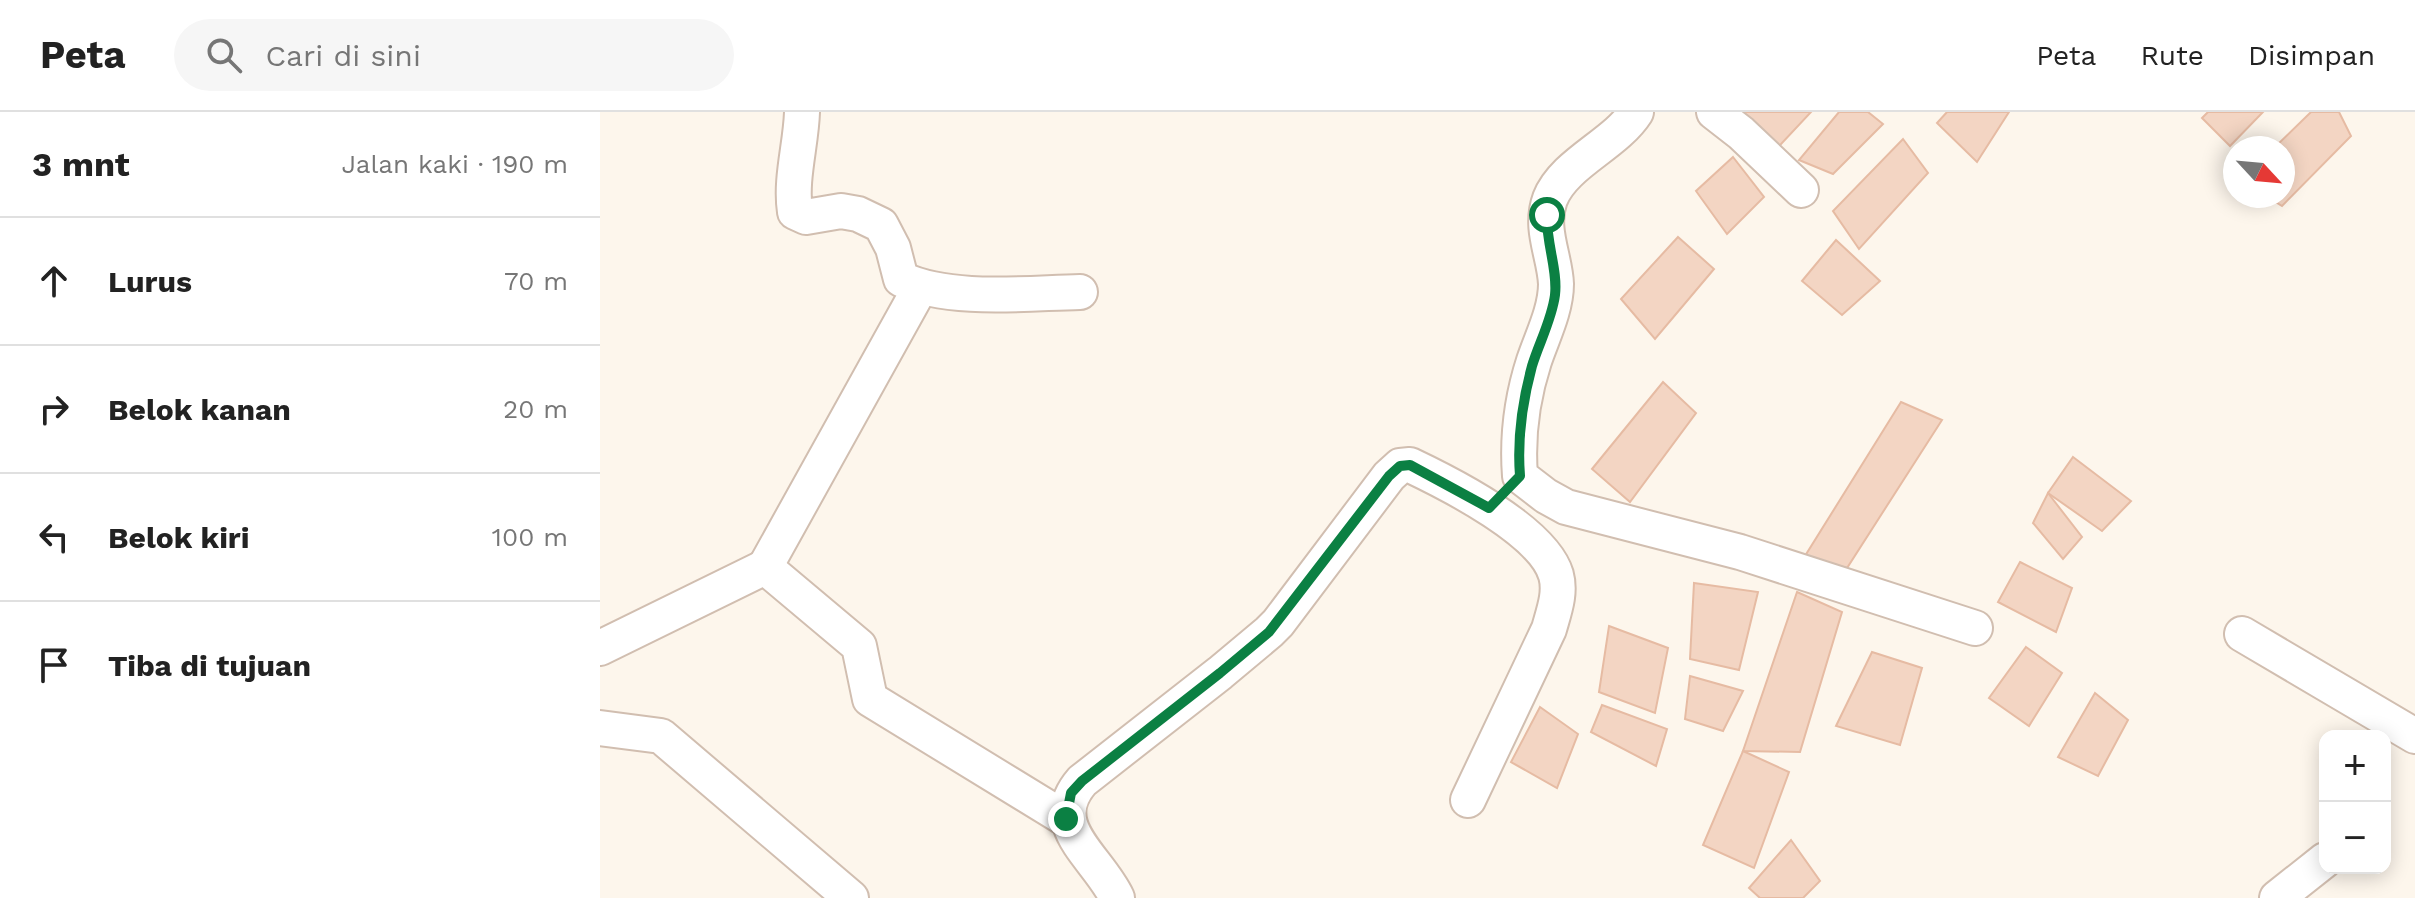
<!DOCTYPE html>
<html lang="id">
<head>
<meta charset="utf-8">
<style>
	body { margin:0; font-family:"Work Sans",sans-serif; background:#f6f6f6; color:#222 }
	.controls { position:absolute; right:24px; bottom:24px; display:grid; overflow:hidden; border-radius:16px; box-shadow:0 4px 20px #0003 }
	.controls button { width:72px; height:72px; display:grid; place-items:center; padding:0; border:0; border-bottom:2px solid #e0e0e0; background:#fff; color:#222; font:40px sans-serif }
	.compass { position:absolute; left:1623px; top:24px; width:72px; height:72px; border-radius:50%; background:#fff; box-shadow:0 4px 20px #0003; rotate:116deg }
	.stop { position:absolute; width:24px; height:24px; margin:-18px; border:6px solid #0b8043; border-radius:50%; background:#fff }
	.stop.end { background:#0b8043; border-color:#fff; box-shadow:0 2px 8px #0008 }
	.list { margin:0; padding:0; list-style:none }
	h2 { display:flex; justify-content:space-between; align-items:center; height:104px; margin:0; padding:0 32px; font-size:34px }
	h2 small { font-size:26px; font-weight:400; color:#767676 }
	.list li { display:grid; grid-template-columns:52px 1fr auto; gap:24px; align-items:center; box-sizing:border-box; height:128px; padding:0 32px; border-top:2px solid #e0e0e0 }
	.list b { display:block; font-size:30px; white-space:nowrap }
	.list em { font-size:26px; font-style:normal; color:#767676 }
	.icon { flex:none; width:44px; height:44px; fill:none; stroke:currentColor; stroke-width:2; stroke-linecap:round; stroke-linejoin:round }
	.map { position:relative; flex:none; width:1815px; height:786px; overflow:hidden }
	header { display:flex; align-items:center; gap:48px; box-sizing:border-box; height:112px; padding:0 40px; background:#fff; border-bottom:2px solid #e0e0e0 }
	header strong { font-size:38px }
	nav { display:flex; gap:44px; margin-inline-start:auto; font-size:28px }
	.search { width:560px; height:72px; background:#f6f6f6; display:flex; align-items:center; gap:20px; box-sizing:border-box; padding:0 28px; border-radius:44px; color:#767676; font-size:30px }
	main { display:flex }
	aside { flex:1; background:#fff }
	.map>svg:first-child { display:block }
	.building { fill:#f3d5c3; stroke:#e6bba3; stroke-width:2 }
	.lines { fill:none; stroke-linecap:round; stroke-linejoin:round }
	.minor-casing { stroke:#d1beb0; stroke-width:38 }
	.minor { stroke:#fff; stroke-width:34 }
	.route { stroke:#0b8043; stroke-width:10 }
</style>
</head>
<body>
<header>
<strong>Peta</strong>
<div class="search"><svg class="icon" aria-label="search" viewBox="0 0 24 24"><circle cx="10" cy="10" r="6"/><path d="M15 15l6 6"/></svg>Cari di sini</div>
<nav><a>Peta</a><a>Rute</a><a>Disimpan</a></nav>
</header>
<main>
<aside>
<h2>3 mnt<small>Jalan kaki · 190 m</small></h2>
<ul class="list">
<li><svg class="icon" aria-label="ahead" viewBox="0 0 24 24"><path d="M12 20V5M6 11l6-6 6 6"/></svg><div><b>Lurus</b></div><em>70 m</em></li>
<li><svg class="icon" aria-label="right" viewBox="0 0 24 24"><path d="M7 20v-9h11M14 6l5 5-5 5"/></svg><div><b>Belok kanan</b></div><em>20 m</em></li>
<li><svg class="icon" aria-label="left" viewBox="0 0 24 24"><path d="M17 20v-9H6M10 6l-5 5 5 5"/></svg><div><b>Belok kiri</b></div><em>100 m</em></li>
<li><svg class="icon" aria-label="arrive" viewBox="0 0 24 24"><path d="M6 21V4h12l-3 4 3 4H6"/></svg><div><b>Tiba di tujuan</b></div></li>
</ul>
</aside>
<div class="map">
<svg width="1815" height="786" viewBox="0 0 1815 786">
	<rect width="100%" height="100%" fill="#fdf6ec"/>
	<g class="building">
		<polygon points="1141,0 1211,0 1168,46"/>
		<polygon points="1239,0 1268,0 1283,12 1233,62 1199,48"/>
		<polygon points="1347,0 1409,0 1377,50 1337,11"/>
		<polygon points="1608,0 1663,0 1630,34 1602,6"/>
		<polygon points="1711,0 1739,0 1751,24 1682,94 1666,84 1683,84 1683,36 1674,36"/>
		<polygon points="1303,27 1328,61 1259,137 1233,99"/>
		<polygon points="1133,45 1164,85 1127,122 1096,79"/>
		<polygon points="1078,125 1114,157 1055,227 1021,187"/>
		<polygon points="1236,128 1280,169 1242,203 1202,169"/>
		<polygon points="1063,270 1096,301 1030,390 992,357"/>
		<polygon points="1301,290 1342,308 1247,456 1205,444"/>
		<polygon points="1473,345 1531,389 1502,419 1448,381"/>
		<polygon points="1448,381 1482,425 1463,447 1433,411"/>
		<polygon points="1420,450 1472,476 1456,520 1398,490"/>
		<polygon points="1094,471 1158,480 1139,558 1090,547"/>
		<polygon points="1197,480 1242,500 1200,640 1143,639"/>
		<polygon points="1009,514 1068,536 1055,601 999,580"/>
		<polygon points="1426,535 1462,561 1429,614 1389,586"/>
		<polygon points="1272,540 1322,556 1300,633 1236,614"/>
		<polygon points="1090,564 1143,579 1123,619 1085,607"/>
		<polygon points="1495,581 1528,608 1498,664 1458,645"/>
		<polygon points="1002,593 1067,617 1056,654 991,620"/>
		<polygon points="940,595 978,622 957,676 911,650"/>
		<polygon points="1143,639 1189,660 1154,756 1103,733"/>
		<polygon points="1191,728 1220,769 1203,786 1160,786 1149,776"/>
	</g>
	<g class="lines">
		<g class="minor-casing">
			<g id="minor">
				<path d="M202,0C201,33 190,67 195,100L206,105L241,99L258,102L281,113L293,136L301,167C350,190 426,181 480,180"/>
				<path d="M1036,0C1015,33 964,51 950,87C939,117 955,144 956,172C956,198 942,225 934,249C922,286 917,325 920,364L946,384L966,395L1140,440L1375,516"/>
				<polyline points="1114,0 1141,21 1201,78"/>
				<polyline points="165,455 320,176"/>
				<polyline points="1642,522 1815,624"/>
				<polyline points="0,536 165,455 259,534 270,587 466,707"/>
				<polyline points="0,616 61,624 251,786"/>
				<path d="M517,786C498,745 443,714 482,669L620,561L669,520L678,511L789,364L800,354L810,353C850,372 943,419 956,463C961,481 954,499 949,517L868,688"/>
				<polyline points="1677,786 1725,748"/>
			</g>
		</g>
		<use href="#minor" class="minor"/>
	</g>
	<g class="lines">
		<path class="route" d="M466,707L471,681L482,669L620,561L669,520L789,364L800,354L810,353L889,396L920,364C917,326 922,291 932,254C939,231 952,207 955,183C958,158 946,131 947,103"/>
	</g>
</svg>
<div class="controls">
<button>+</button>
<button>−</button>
</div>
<svg class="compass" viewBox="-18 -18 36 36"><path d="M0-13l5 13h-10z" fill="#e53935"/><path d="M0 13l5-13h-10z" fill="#767676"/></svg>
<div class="stop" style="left:947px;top:103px"></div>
<div class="stop end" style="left:466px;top:707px"></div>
</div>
</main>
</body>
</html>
